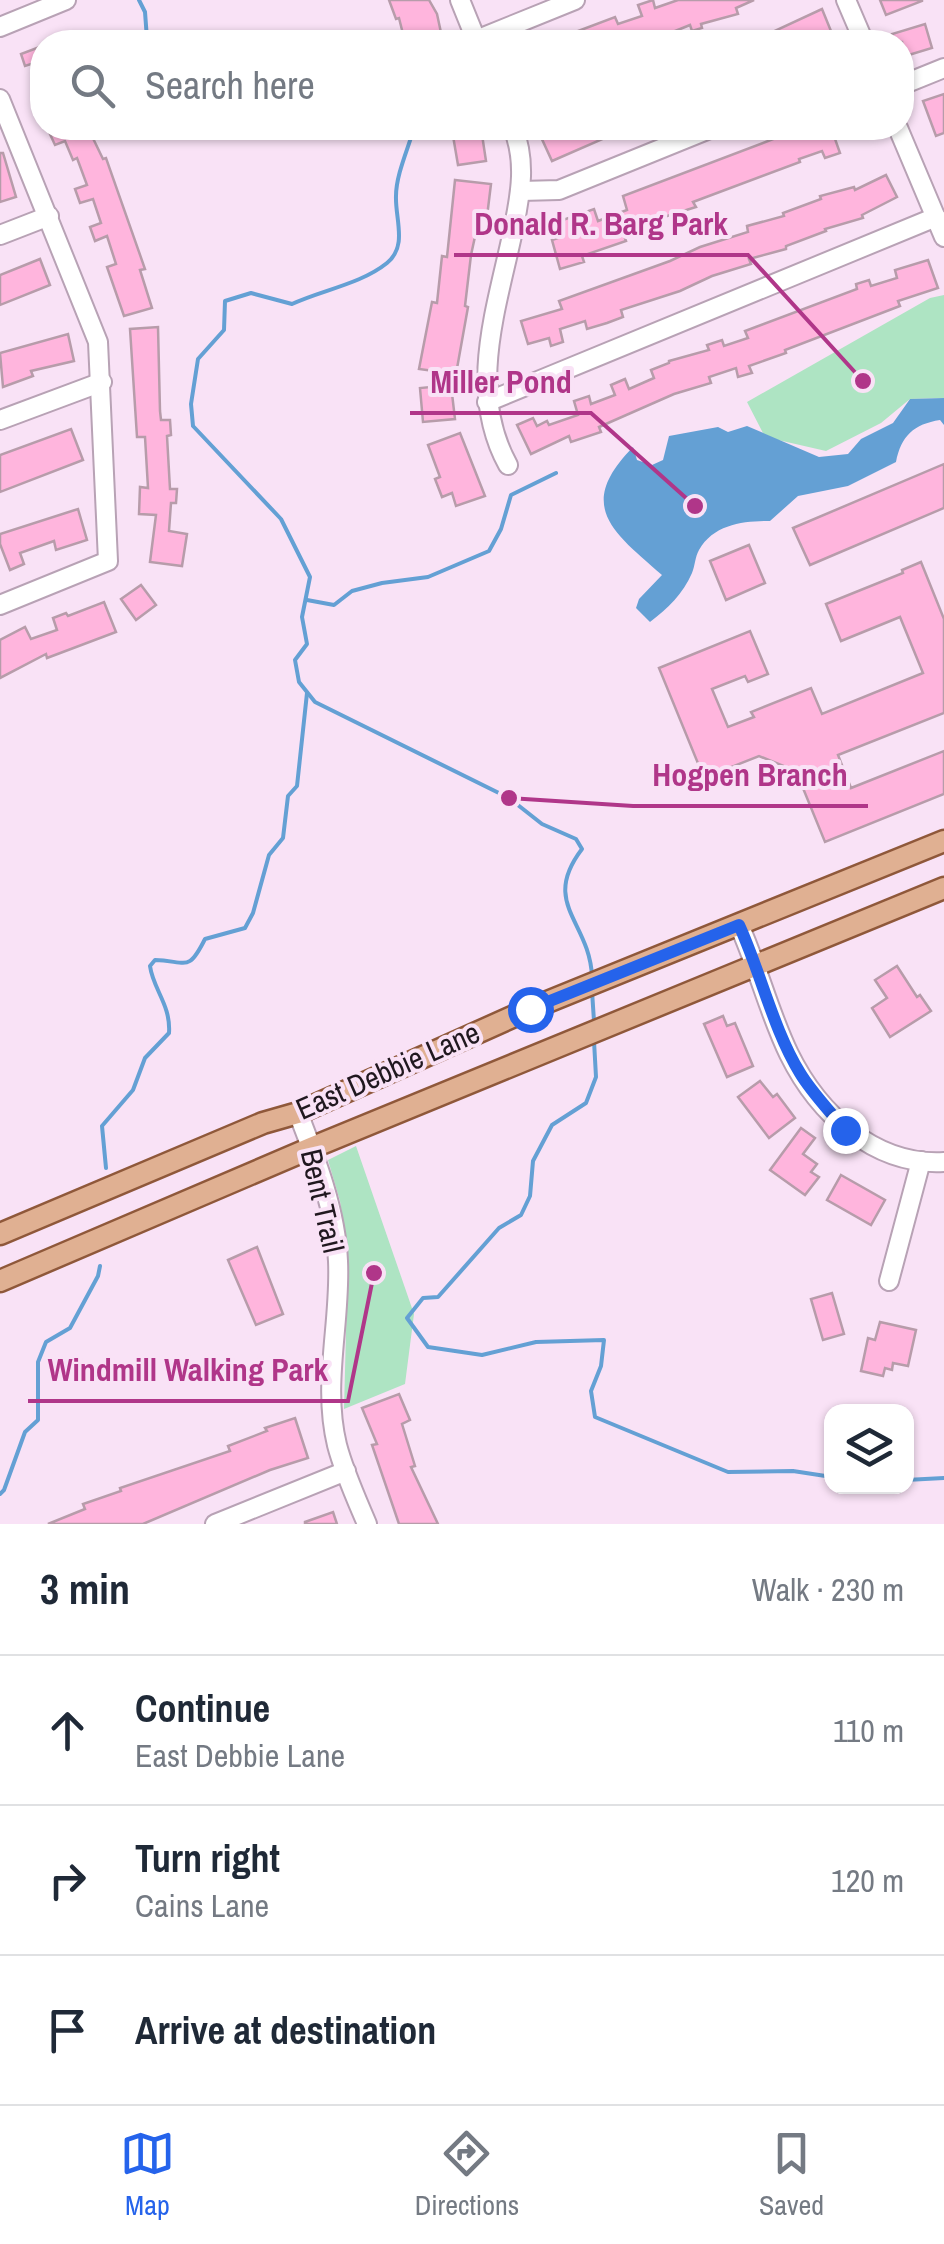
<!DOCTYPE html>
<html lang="en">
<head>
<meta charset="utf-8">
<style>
	body { margin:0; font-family:"Archivo Narrow",sans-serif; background:#f6f6f7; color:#1f2937 }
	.controls { position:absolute; right:30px; bottom:30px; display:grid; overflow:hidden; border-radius:20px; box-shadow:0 2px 8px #0004 }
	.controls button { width:90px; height:90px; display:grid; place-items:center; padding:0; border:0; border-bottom:2px solid #e0e1e3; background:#fff; color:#1f2937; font:50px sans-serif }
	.stop { position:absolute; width:30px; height:30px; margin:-22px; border:8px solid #2563eb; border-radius:50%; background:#fff }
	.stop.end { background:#2563eb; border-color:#fff; box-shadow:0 2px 10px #0008 }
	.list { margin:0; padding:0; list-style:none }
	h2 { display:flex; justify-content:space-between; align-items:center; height:130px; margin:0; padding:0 40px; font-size:42px }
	h2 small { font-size:32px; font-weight:400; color:#747a83 }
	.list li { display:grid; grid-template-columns:65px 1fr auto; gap:30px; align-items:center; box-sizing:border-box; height:150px; padding:0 40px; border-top:2px solid #e0e1e3 }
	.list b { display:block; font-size:38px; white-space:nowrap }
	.list p { margin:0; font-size:32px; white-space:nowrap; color:#747a83 }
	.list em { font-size:32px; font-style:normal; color:#747a83 }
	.icon { flex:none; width:55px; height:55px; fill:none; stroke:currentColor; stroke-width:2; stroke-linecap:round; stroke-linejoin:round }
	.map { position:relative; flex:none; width:944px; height:1524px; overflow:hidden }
	.search { position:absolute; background:#fff; box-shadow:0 2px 8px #0004; left:30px; right:30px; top:30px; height:110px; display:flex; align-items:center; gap:25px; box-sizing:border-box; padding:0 35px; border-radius:40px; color:#747a83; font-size:38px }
	.sheet { height:580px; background:#fff }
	nav { display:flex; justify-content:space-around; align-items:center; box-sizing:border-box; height:140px; border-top:2px solid #e0e1e3; background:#fff; font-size:28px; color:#747a83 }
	nav a { display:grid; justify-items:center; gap:5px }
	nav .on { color:#2563eb }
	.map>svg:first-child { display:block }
	.green { fill:#aee4c3 }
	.water { fill:#64a0d4 }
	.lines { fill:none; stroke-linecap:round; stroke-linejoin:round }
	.stream { stroke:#64a0d4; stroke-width:4 }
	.building { fill:#ffb5dd; stroke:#b79caa; stroke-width:2.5 }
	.minor-casing { stroke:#b8a2b5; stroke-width:22 }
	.major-casing { stroke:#8f583a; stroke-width:25 }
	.minor { stroke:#fff; stroke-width:18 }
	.major { stroke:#e0b092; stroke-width:20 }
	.route { stroke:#2563eb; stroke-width:12 }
	.labels { text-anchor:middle; stroke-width:8; stroke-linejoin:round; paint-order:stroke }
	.street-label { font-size:30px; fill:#20181f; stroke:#f9e2f6 }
	.leader { fill:none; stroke:#b03689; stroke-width:4 }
	.callout-dot { fill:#b03689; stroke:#f9e2f6; stroke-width:4 }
	.callout-label { font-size:32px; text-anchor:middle; font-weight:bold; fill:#b03689; stroke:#f9e2f6; stroke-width:8; stroke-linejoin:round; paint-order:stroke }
</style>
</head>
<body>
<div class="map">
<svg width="944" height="1524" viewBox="0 0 944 1524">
	<rect width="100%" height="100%" fill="#f9e2f6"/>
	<g class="green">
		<polygon points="944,295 944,398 910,399 881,423 826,451 765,437 747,402 930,298"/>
		<polygon points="356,1146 414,1314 405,1384 344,1409 348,1256 340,1201 328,1160"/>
	</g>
	<path class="water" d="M944,398V425L940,420C914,424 901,436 896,462L848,486L798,496L770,521C744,521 714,524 699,550C695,557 695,566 692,573C683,594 668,608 650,622L636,608L639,599L662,575C613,532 575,506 633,447L637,460L652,465L663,460L669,436L718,427L728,432L747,426L819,457L848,454L861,439L893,423L910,399Z"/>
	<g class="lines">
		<g class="stream">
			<polyline points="139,0 145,12 147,39 151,42"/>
			<path d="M414,128C408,149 396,175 396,196C395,219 408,246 387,263C361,284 322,290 292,304L251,293L225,301L224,330L198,359L191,404L193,426L281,519L310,577L302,617L307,644L295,660L299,682L315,702L509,798L542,824L576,839L582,849C540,904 590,921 592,977"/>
			<polyline points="307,600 334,605 352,591 382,583 428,577 489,551 501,529 511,495 556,473"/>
			<polyline points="592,991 594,1021"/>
			<polyline points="594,1041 596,1077 586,1103 552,1125 533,1161 530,1196 521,1215 499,1228 438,1297 423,1298 407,1318 428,1347 482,1355 536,1342 604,1340 601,1366 591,1391 595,1417 728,1472 793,1471 832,1477"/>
			<path d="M106,1168L102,1126L133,1090L145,1058L169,1033C171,1005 153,989 150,966L155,960C187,961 188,973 205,939L245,928L253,913L269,855L283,838L288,796L297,786L307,693"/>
			<polyline points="906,1480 944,1478"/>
			<polyline points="0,1494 4,1490 25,1432 38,1420 38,1362 46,1342 70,1328 98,1276 100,1266"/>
		</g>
	</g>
	<g class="building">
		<polygon points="389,0 429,0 437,14 443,42 410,42 408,37 404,38 399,18 396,19"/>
		<polygon points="653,0 655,8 678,0 754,0 736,8 738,14 701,24 702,28 692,31 690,25 648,42 549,42 615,17 618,24 642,16 638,5"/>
		<polygon points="880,0 922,0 922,1 886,15"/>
		<polygon points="822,9 833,36 817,42 751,42"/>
		<polygon points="925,24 932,48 902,57 902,42 894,42 892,34"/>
		<polygon points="42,46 42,83 40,83 34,63 25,66 21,54"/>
		<polygon points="944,94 944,133 936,136 923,101"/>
		<polygon points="59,128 88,128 103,159 106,158 145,269 140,270 152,308 124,316 107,267 116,264 107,236 95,241 90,227 101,223 93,199 80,203 75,189 87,185 77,158 73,160 65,141 55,145 49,132"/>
		<polygon points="481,128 486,161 458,165 452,130"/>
		<polygon points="561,128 600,128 605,138 552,161 541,137"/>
		<polygon points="794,128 867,128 867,131 835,139 840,153 825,158 822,151 799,159 800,162 693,202 696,207 622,230 626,241 582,256 584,262 560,269 552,240 561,237 557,222 594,209 598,221 627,210 623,196 776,138 775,133"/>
		<polygon points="0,153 3,153 16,197 0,202"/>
		<polygon points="886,175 897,197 862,215 863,218 825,229 826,231 786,246 786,249 749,259 751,264 712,276 680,291 621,310 623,317 607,323 587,329 585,321 560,329 563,342 551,346 549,338 528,344 521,321 562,309 559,301 670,261 700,247 748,232 747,226 784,216 783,213 821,199 820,196 854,187 855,190"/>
		<polygon points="455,180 491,184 485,233 476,232 471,255 465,306 468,307 456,374 419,369 432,302 437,303 442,256 447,257"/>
		<polygon points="40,259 50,285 0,305 0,275"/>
		<polygon points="928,260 938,288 898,301 900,306 785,350 786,353 749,366 752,373 738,377 736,368 709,377 711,383 674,394 599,427 601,432 571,442 569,436 531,454 517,425 533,418 537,426 547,421 549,425 578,415 574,401 589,396 591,404 615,395 611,385 625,379 629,389 654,378 651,370 669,363 669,361 709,350 707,345 722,340 724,346 748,338 745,331 857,289 856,284 869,280 871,286 897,278 895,270"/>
		<polygon points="158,327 160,411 161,420 170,420 171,435 167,436 170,489 177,489 176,503 171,503 169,531 187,534 182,566 150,562 156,515 139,514 140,487 148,488 145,437 137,437 130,329"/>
		<polygon points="68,334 74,361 31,371 33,376 3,387 0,353"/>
		<polygon points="451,385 455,419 423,422 420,388"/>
		<polygon points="71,429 83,460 0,492 0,455"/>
		<polygon points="460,433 485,496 456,506 452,493 442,497 435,479 440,477 428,445"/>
		<polygon points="944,464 944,508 810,565 793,528"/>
		<polygon points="78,509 87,540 56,550 54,541 20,553 24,564 10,570 0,544 0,534"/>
		<polygon points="749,545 765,583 726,600 710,561"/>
		<polygon points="921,562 944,619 944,713 838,755 851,788 944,751 944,794 825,842 796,771 759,756 704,778 659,668 750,631 768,674 748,682 745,676 712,689 728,727 754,717 751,712 811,688 822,714 923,673 900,617 841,641 826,604 903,573 902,570"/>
		<polygon points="141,585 156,605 136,620 121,599"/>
		<polygon points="104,602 116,632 47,658 46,654 0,678 0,640 25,627 31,639 57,630 53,618 66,613 68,616"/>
		<polygon points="897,966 917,997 920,995 931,1011 890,1037 872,1008 887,998 875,980"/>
		<polygon points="723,1016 727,1026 735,1023 753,1066 727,1077 704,1024"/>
		<polygon points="760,1081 773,1097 777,1094 795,1118 769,1138 738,1097"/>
		<polygon points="801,1128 815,1138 803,1154 817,1164 811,1172 819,1177 805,1195 770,1170"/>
		<polygon points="841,1175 885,1200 871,1225 827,1200"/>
		<polygon points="257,1247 283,1314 256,1325 228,1260"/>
		<polygon points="832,1293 844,1334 823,1340 811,1299"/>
		<polygon points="880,1322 916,1330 908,1366 893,1363 892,1370 885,1368 883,1376 861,1371 868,1338 875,1340"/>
		<polygon points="399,1394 410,1420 402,1424 415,1466 411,1467 438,1524 399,1524 372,1445 377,1444 362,1408"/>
		<polygon points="295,1418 308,1458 270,1470 143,1524 48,1524 85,1509 83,1504 121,1491 120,1488 230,1451 228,1446 267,1431 265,1428"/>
		<polygon points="333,1512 337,1524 305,1524 305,1522"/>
	</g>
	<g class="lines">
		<g class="minor-casing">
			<g id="minor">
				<polyline points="460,0 477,42"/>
				<polyline points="846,0 864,42"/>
				<polyline points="0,27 66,0"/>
				<polyline points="476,40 575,0"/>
				<polyline points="902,85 944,68"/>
				<polyline points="0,99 98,342 108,561 0,605"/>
				<polyline points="898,128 944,237"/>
				<polyline points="521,191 559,190 712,128"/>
				<polyline points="0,235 49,216"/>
				<polyline points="487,402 936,217"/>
				<polyline points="0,420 102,382"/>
				<path d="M508,465C466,389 498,305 514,226C521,192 526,160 513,128"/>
				<path d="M739,925C758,967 769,1013 789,1054C818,1113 874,1166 944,1162"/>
				<path d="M298,1113C316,1159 336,1211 338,1261C341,1322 322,1384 337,1445C344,1472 356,1498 367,1524"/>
				<polyline points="889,1281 921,1161"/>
				<polyline points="215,1524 346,1471"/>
			</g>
		</g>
		<g class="major-casing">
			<g id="major">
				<polyline points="0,1234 263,1123 298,1113 530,1009 944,841"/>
				<polyline points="0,1281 311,1148 944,888"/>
			</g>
		</g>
		<use href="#minor" class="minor"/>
		<use href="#major" class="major"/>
	</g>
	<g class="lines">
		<path class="route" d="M530,1009L739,925C761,973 773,1029 800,1073C812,1093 830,1111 845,1130"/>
	</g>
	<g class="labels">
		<g class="street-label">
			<text transform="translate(388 1071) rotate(-24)" y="10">East Debbie Lane</text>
			<text transform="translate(322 1201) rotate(77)" y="10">Bent Trail</text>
		</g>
	</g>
	<path class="leader" d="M863 381L748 255H454M695 506L591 413H410M509 798L633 806H868M374 1273L348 1401H28"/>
	<g class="callout-dot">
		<circle cx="863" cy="381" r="10"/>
		<circle cx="695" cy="506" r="10"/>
		<circle cx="509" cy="798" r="10"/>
		<circle cx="374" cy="1273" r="10"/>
	</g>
	<g class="callout-label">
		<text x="601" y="235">Donald R. Barg Park</text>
		<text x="501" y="393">Miller Pond</text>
		<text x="750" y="786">Hogpen Branch</text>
		<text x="188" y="1381">Windmill Walking Park</text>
	</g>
</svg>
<div class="controls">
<button><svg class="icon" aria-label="layers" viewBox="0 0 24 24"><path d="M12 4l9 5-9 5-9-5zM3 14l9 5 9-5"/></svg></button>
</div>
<div class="stop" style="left:530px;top:1009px"></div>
<div class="stop end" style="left:845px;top:1130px"></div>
<div class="search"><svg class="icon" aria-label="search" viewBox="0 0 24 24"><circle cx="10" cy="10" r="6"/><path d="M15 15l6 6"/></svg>Search here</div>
</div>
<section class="sheet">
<h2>3 min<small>Walk · 230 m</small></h2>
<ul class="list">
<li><svg class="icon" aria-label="ahead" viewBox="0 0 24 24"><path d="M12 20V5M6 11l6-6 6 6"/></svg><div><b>Continue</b><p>East Debbie Lane</p></div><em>110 m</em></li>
<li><svg class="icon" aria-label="right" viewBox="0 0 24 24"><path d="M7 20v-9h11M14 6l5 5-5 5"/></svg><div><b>Turn right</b><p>Cains Lane</p></div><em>120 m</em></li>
<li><svg class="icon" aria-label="arrive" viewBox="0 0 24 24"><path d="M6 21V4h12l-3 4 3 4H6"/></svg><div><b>Arrive at destination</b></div></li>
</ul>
</section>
<nav>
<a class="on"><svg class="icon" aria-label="map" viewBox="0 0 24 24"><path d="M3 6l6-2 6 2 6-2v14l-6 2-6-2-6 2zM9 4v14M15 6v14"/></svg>Map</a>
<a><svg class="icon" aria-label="directions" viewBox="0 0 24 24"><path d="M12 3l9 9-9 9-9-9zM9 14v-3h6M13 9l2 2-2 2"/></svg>Directions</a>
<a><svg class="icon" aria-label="saved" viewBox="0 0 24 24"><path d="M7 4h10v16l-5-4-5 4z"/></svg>Saved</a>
</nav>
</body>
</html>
